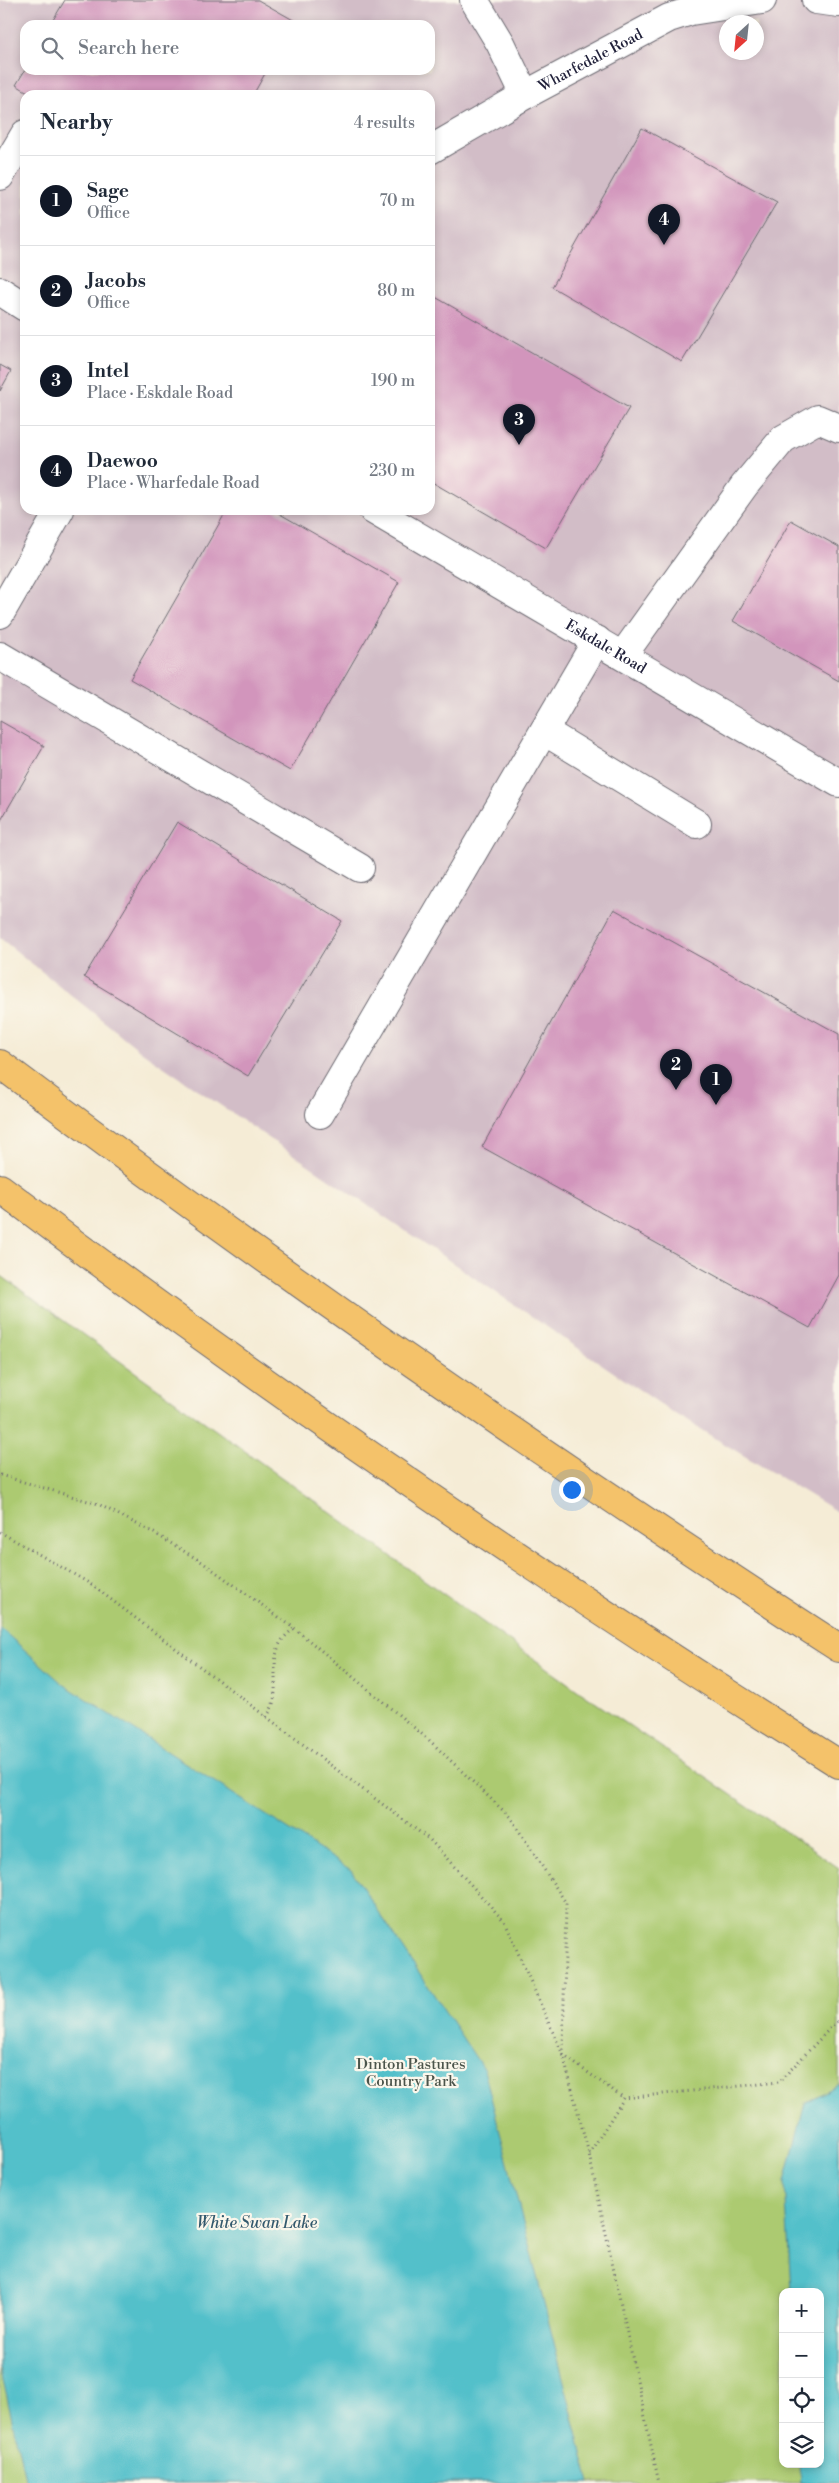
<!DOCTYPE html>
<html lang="en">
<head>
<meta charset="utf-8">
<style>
	body { margin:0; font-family:"Libre Bodoni",serif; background:#f6f6f7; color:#1f2937 }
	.controls { position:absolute; right:15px; bottom:15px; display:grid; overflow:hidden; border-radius:10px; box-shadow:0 2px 8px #0003 }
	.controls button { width:45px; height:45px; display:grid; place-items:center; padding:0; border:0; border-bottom:1px solid #e0e1e3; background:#fff; color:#1f2937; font:25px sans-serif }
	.compass { position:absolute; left:719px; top:15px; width:45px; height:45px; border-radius:50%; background:#fff; box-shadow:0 2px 8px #0003; rotate:207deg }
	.you { position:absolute; left:571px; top:1489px; width:18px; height:18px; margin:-12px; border:4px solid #fff; border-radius:50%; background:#1a73e8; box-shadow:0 0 0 8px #1a73e833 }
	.badge { display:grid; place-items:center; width:32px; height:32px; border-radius:50%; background:#111827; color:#fff; font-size:16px; font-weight:700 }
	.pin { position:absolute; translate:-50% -41px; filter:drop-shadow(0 1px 2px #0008) }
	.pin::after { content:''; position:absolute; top:26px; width:18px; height:15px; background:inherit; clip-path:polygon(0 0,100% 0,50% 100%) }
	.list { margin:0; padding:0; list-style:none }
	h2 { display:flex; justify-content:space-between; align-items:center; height:65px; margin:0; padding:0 20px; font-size:21px }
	h2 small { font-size:16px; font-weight:400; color:#747a83 }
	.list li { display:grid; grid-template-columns:32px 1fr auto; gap:15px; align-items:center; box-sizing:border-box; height:90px; padding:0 20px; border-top:1px solid #e0e1e3 }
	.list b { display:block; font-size:19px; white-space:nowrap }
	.list p { margin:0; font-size:16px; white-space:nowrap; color:#747a83 }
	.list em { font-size:16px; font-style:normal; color:#747a83 }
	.icon { flex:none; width:28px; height:28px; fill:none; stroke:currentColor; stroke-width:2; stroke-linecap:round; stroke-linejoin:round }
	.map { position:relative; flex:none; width:839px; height:2483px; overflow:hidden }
	.search { position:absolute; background:#fff; box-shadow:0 2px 8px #0003; left:20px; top:20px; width:415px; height:55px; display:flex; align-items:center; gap:12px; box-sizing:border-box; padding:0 18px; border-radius:15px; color:#747a83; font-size:19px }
	.panel { position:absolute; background:#fff; box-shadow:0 2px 8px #0003; left:20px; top:90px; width:415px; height:425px; border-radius:15px }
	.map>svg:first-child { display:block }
	.industrial { fill:#d2bdc7; fill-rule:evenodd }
	.green { fill:#acca71; stroke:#677656; fill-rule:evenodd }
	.water { fill:#52c0ca; stroke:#3a7182 }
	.building { fill:#d295bc }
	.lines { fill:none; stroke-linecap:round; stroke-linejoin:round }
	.minor-casing { stroke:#6c6971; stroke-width:30 }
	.highway-casing { stroke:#6c6971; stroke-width:30 }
	.path { stroke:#6c6971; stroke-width:3; stroke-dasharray:1 4; stroke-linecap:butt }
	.minor { stroke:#fff; stroke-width:28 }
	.highway { stroke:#f4c26a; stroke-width:28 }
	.labels { text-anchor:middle; stroke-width:4.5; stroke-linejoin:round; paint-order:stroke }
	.street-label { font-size:15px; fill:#22223b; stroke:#fbf7ec }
	.park-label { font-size:15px; fill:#4b544b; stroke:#fbf7ec }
	.water-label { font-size:16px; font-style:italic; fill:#33596d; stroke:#fbf7ec }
</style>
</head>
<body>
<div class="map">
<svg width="839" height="2483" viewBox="0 0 839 2483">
	<rect width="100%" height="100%" fill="#fbf7ec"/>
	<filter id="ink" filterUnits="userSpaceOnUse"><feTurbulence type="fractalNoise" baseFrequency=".02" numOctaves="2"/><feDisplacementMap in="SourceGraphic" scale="10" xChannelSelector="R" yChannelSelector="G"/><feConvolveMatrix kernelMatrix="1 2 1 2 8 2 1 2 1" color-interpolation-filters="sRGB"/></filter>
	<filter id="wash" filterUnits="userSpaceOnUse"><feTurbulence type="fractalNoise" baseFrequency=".0096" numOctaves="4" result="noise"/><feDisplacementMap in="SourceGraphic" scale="20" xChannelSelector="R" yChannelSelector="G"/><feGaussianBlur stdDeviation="1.12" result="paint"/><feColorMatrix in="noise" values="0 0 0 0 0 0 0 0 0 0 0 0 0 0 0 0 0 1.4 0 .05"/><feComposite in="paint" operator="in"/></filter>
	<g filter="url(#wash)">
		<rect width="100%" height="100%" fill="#f5ecd6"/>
		<path class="industrial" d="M0,0H839V1513L675,1414L142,1052L0,938ZM726,22H756V52H726ZM25,25H430V70H25ZM25,95H430V510H25Z"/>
		<path class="green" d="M0,1275L580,1692L839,1868V2483H0ZM783,2292H820V2464H783Z"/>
		<g class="water">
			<polygon points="0,1628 63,1684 351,1870 484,2070 590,2483 26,2483 0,2366"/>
			<polygon points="839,2084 839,2483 800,2483 799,2464 820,2464 820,2292 791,2292 785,2182 805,2103"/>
		</g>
		<g id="blocks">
			<g class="building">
				<polygon points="65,0 258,0 295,21 293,25 50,25"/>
				<polygon points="25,70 267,70 253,95 33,95 16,85"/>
				<polygon points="642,128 777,202 682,362 552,287"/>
				<polygon points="430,294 629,408 546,548 430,481"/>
				<polygon points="0,365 11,371 0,391"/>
				<polygon points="227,510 273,510 399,582 290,771 130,679"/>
				<polygon points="791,520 839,547 839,681 733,621"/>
				<polygon points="0,721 44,746 0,822"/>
				<polygon points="177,822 342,921 248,1076 84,977"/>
				<polygon points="614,909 839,1034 839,1275 810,1328 482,1147"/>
			</g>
		</g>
	</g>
	<g filter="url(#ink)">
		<use href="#blocks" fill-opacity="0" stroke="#6c6971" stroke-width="1"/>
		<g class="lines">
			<g class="minor-casing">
				<g id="minor">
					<polyline points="474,0 500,43 525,95"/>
					<polyline points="816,0 839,3"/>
					<path id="s1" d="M430,150L525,95L669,18L691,11L762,0"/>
					<polyline points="0,176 25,134"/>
					<polyline points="0,291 25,307"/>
					<path id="s2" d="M373,510L839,783"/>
					<polyline points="0,614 60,510"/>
					<polyline points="623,655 744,486 783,439 818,419 839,428"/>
					<polyline points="0,656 360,868"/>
					<polyline points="544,731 697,824"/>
					<polyline points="320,1114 597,640"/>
				</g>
			</g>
			<g class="highway-casing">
				<g id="highway">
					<path d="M0,1064C272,1269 553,1463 839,1648"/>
					<path d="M0,1188C270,1392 552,1584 839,1764"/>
				</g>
			</g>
			<g class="path">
				<polyline points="0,1475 98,1504 154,1533 202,1562 294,1628 429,1740 510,1817 566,1903 563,2052"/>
				<polyline points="0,1532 89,1583 430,1840 504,1921 563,2055 589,2154 659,2483"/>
				<path d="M266,1717C283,1697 269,1669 279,1646C281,1639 289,1633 294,1628"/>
				<polyline points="563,2055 624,2098"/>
				<polyline points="589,2154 624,2098 779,2082 836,2022 839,2021"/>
			</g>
			<use href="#minor" class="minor"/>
			<use href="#highway" class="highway"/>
		</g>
	</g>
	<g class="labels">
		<g class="street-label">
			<text dy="5" stroke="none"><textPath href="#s1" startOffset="184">Wharfedale Road</textPath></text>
			<text dy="5" stroke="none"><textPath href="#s2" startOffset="270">Eskdale Road</textPath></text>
		</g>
		<g class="park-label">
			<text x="411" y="2069">Dinton Pastures<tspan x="411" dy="17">Country Park</tspan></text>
		</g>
		<g class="water-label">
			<text x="257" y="2228">White Swan Lake</text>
		</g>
	</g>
</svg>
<div class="controls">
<button>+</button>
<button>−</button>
<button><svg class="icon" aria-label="locate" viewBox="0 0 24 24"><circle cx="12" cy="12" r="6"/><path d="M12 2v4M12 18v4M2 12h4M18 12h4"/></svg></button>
<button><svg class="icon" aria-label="layers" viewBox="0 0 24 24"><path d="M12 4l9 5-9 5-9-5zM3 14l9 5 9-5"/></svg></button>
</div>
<svg class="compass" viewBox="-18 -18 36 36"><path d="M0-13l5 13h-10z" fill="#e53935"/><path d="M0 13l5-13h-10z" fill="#747a83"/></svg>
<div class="you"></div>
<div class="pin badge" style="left:716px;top:1105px">1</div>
<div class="pin badge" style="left:676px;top:1090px">2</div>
<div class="pin badge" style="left:519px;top:445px">3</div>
<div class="pin badge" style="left:664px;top:245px">4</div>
<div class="search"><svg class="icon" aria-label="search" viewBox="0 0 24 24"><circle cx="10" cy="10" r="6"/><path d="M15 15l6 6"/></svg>Search here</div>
<section class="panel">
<h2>Nearby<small>4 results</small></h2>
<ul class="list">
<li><span class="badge">1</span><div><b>Sage</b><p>Office</p></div><em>70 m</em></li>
<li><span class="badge">2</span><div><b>Jacobs</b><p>Office</p></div><em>80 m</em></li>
<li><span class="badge">3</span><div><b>Intel</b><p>Place · Eskdale Road</p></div><em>190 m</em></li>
<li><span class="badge">4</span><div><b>Daewoo</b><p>Place · Wharfedale Road</p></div><em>230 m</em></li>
</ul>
</section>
</div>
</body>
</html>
